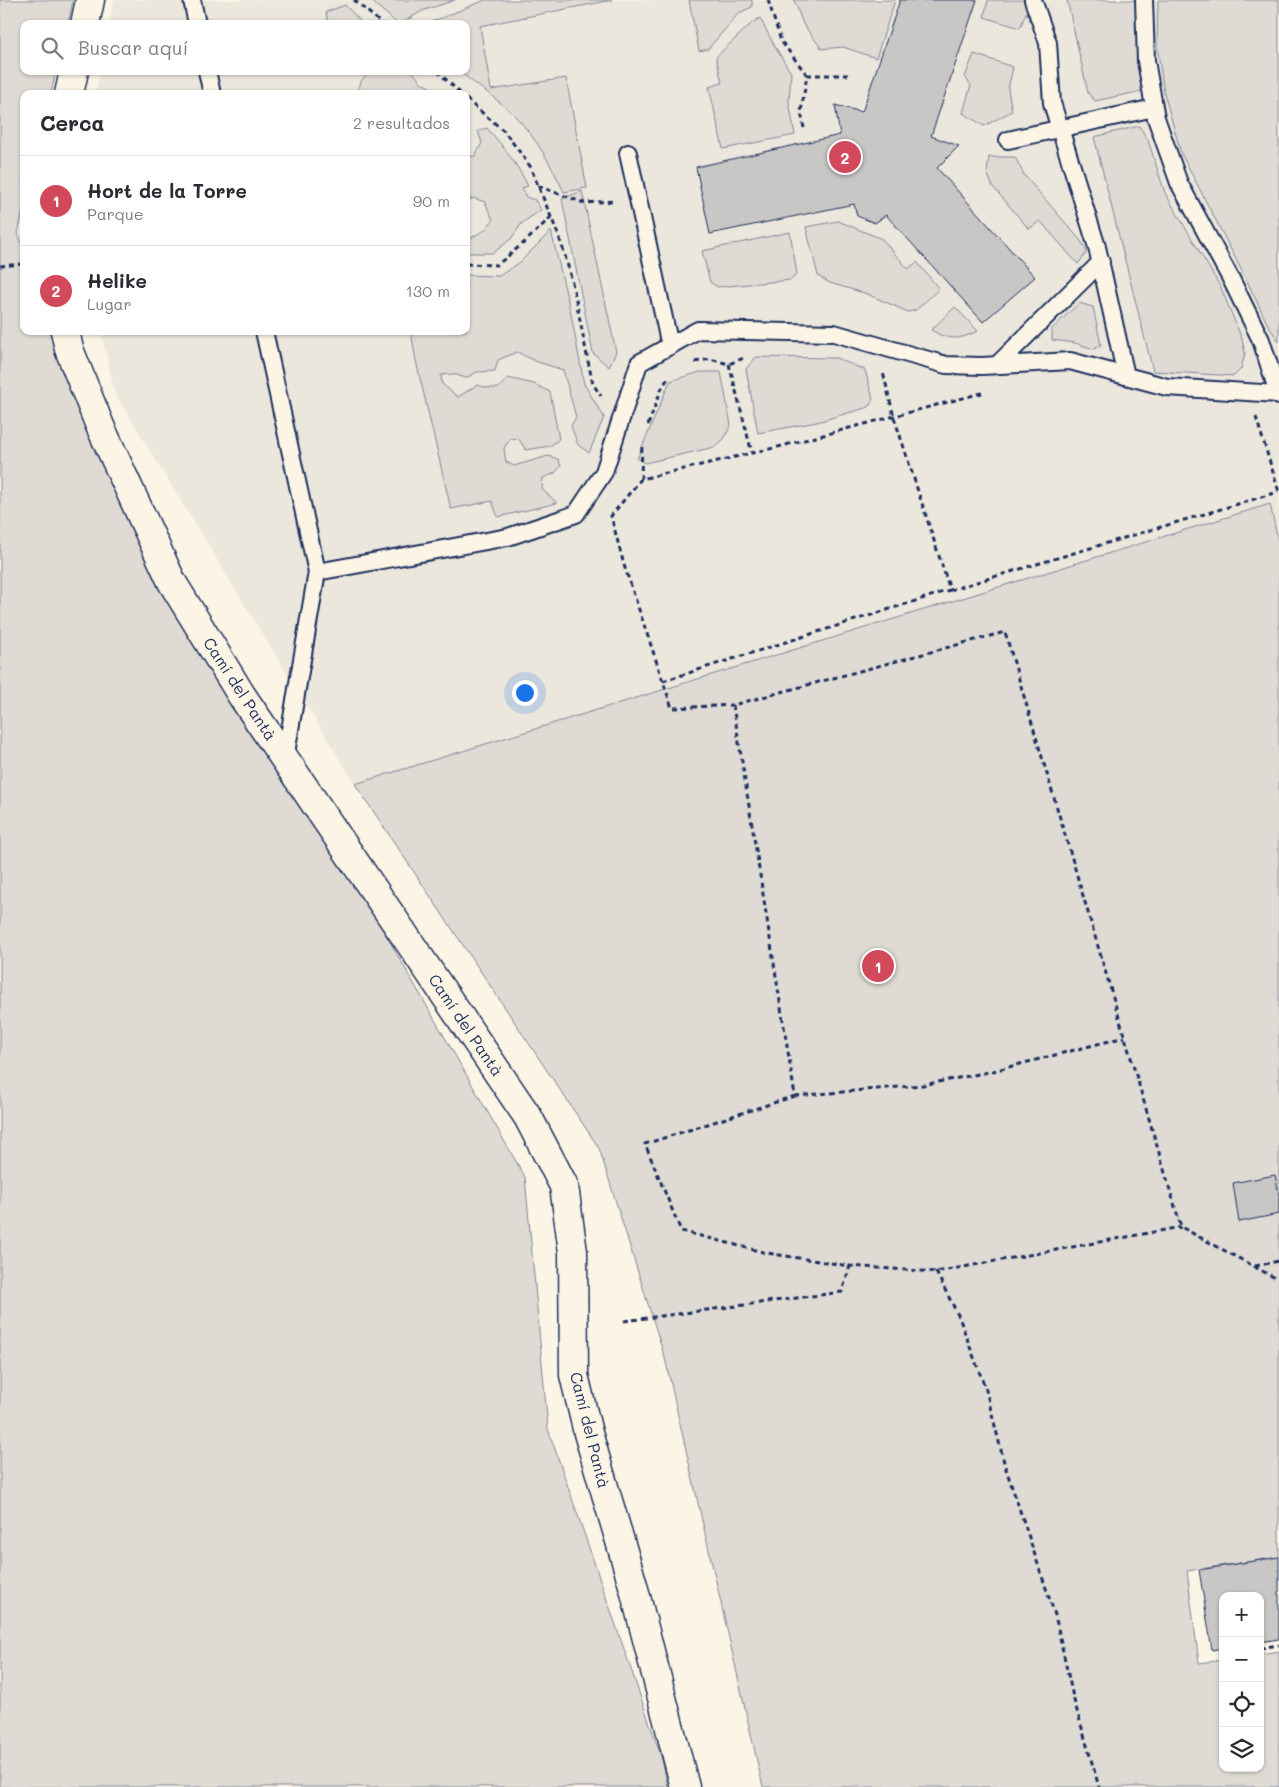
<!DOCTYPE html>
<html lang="es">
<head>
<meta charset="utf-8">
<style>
	body { margin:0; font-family:Mali,sans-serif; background:#f2f2f3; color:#2b2b33 }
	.controls { position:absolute; right:15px; bottom:15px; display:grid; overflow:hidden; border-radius:10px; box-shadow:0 1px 4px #0004 }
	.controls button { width:45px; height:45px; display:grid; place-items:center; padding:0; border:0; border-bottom:1px solid #e1e1e2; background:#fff; color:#2b2b33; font:25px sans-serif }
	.you { position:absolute; left:524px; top:692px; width:18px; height:18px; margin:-12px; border:4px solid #fff; border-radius:50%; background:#1a73e8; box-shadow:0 0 0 8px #1a73e833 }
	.badge { display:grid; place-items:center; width:32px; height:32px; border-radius:50%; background:#d1495b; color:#fff; font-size:16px; font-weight:700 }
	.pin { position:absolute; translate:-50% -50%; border:2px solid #fff; box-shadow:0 1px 5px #0006 }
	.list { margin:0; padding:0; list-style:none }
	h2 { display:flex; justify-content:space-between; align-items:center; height:65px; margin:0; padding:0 20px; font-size:21px }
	h2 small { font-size:16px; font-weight:400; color:#7c7c81 }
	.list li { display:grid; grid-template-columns:32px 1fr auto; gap:15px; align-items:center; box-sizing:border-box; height:90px; padding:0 20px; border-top:1px solid #e1e1e2 }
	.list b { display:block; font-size:19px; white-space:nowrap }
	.list p { margin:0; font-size:16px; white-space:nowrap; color:#7c7c81 }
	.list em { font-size:16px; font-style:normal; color:#7c7c81 }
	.icon { flex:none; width:28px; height:28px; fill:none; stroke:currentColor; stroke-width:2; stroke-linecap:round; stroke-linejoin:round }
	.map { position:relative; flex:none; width:1279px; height:1787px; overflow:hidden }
	.search { position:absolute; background:#fff; box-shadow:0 1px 4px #0004; left:20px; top:20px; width:450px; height:55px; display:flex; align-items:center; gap:12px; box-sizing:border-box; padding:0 18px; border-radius:10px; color:#7c7c81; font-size:19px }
	.panel { position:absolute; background:#fff; box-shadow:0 1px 4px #0004; left:20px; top:90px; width:450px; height:245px; border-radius:10px }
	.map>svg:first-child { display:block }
	.built { fill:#ece7dc }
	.green { fill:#dfdbd4; stroke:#7d8599 }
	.building { fill:#c8c7c6; stroke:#1b2f5e }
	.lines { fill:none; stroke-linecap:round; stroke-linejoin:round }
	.service-casing { stroke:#1b2f5e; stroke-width:20 }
	.minor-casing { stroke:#1b2f5e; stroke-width:31 }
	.path { stroke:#1b2f5e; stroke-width:3; stroke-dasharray:5 4; stroke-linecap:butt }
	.service { stroke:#fcf5e5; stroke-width:16 }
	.minor { stroke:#fcf5e5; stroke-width:28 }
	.labels { text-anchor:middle; stroke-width:4.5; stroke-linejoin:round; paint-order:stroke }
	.street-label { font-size:16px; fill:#1b2f5e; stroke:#fcf5e5 }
</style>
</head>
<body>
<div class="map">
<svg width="1279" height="1787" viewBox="0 0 1279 1787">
	<rect width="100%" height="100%" fill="#fcf5e5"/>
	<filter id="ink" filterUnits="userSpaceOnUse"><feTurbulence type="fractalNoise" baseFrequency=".02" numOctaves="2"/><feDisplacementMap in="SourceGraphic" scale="10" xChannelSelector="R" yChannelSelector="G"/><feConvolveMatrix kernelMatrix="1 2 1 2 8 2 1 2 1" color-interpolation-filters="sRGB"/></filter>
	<g filter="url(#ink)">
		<polygon class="built" points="114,0 1279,0 1279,545 1269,505 355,784 115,394 101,331 466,331 466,94 95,94 100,71 466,71 466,24 109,24"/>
		<g class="green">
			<polygon points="0,0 73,0 68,24 24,24 24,71 56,71 51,94 24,94 24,207 18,233 24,249 24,331 55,331 99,449 285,759 525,1177 548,1429 661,1756 668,1787 0,1787"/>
			<polygon points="370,0 455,0 422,11 400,24 398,24"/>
			<path d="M485,0H612L480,26L491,90L566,78L587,188L564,192C552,166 536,138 516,117C499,100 478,86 458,71H466V24H427Z"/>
			<polygon points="689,0 752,0 752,7 739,13 708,49 699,51"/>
			<polygon points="794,0 895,0 876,58 843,47 822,49 803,24"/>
			<polygon points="988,0 1024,0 1030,3 1020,28 984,17"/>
			<polygon points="1067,0 1143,0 1147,90 1095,101 1088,93"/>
			<polygon points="1158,0 1279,0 1279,342 1268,325 1246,279 1181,153 1164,93 1157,45"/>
			<polygon points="345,5 363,24 328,24 326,12"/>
			<polygon points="760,18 774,45 791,73 789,102 795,135 723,149 709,87 722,83 716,57 752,23"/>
			<polygon points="974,54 1013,67 1008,89 1012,111 984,126 963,113 971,85 965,77"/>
			<polygon points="371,71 412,71 422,83 443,94 357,94 361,81"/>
			<polygon points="1139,126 1148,140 1165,193 1221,288 1242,339 1245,353 1241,369 1234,376 1153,371 1094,137"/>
			<path d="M487,128C503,146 517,164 528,186L522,188L526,197L535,200L541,210L522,223L511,239L493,253H466V234L469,239L485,230L493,220L485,202L473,198L466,202V157L475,156L482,143L478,131Z"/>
			<polygon points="989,157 1015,157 1024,175 1081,241 1087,252 1078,264 1040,221 1029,229 993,187 987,173"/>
			<polygon points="582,191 616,352 609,367 593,353 562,199"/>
			<polygon points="838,221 882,239 908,269 917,262 939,289 916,310 908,312 867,294 830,283 818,276 806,227"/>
			<polygon points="551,231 571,314 584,384 604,417 589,453 578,445 571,426 576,417 563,370 535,361 517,352 498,360 495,371 477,372 466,378 453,374 441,375 442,384 458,397 477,385 489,388 499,388 508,378 534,384 550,392 559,439 550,446 526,450 518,438 510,439 504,448 506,462 514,466 548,456 558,459 561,466 555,473 543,478 542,489 557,503 498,517 492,501 451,509 416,361 411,331 466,331 466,275 499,276 519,263"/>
			<polygon points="790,232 797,274 791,280 718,287 710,282 702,251"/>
			<polygon points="1079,303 1093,307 1101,345 1094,349 1075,343 1052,340 1052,329"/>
			<path d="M955,307L978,331C959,340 949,341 931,330Z"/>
			<polygon points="756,357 836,358 865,370 873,399 869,407 817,422 758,433 746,369"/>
			<polygon points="700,372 721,372 731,425 724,439 715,447 645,463 637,459 670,381"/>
			<polygon points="1270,504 1279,545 1279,1557 1187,1571 1199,1663 1223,1660 1223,1768 1260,1768 1260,1654 1279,1651 1279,1787 763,1787 665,1358 599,1148 355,784"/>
		</g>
		<g class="building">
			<polygon points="900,0 977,0 931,136 959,146 937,168 1035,277 983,322 886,215 875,223 857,216 854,204 710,234 696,167 840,135 835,105 862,112"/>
			<polygon points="1275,1175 1279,1195 1279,1214 1239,1222 1233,1183"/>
			<polygon points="1279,1557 1279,1639 1260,1642 1260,1596 1223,1596 1223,1648 1212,1650 1199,1570"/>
		</g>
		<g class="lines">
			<g class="service-casing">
				<g id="service">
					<polyline points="192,0 197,24"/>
					<polyline points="1033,0 1048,43 1052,103 1097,247 1126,376"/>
					<polyline points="1144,0 1146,61 1156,118 1179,183 1231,279 1261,340 1279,396"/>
					<polyline points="207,71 212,94"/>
					<polyline points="1008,140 1154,108"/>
					<polyline points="628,153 670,346"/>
					<polyline points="264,331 317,572"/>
					<polyline points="997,365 1101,262"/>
					<polyline points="285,759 317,572 508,537 576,514 604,472 639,363 698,330 834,333 946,365 982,366 1070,361 1167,387 1279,394"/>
				</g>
			</g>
			<g class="minor-casing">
				<g id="minor">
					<polyline points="85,24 90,0"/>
					<polyline points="69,94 74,71"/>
					<polyline points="65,331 69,349 100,426 172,582 242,696 528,1117 564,1186 573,1252 574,1375 588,1433 633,1585 685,1787"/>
				</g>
			</g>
			<g class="path">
				<polyline points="354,0 382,24"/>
				<polyline points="768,0 781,41 807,75 801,112 804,128"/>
				<polyline points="437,71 461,94"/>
				<polyline points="807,75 849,75"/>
				<polyline points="466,99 504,131 530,166 551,217"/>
				<polyline points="538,186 584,203 614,201"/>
				<path d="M466,264L497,265L525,242L551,217C574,269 580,328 593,384L601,396"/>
				<polyline points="0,266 24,264"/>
				<polyline points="695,362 710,359 729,364 746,357"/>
				<polyline points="729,364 752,453"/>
				<polyline points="982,393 778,447 641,479 611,516 624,565 672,708 733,705 1005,632 1181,1227 1279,1280"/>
				<polyline points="1256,417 1279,492"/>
				<polyline points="648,425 661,390 669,376"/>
				<polyline points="641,479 642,443"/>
				<polyline points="950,590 1278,492"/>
				<polyline points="663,681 950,590 894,417 883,372"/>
				<polyline points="733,705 795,1096 645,1144 681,1231 767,1253 850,1266 936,1272 1181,1227"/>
				<polyline points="795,1096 923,1085 989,1072 1125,1037"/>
				<polyline points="1255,1266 1279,1261"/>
				<polyline points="936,1272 959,1317 986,1390 1005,1466 1055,1615 1073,1697 1099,1787"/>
				<polyline points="624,1321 842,1292 850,1266"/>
				<polyline points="1260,1648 1279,1645"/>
				<polyline points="1219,1655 1223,1654"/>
			</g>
			<use href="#service" class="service"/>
			<use href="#minor" class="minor"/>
		</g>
	</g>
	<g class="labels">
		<g class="street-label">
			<text transform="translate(240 689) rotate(57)" y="6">Camí del Pantà</text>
			<text transform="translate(466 1025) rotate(56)" y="6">Camí del Pantà</text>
			<text transform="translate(590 1430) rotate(76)" y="6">Camí del Pantà</text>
		</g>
	</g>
</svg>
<div class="controls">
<button>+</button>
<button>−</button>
<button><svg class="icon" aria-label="locate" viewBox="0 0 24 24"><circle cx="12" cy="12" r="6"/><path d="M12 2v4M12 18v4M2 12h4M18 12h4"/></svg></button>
<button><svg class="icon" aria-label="layers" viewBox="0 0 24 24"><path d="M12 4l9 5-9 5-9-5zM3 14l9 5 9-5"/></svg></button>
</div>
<div class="you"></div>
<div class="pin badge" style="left:878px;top:966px">1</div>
<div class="pin badge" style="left:845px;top:157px">2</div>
<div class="search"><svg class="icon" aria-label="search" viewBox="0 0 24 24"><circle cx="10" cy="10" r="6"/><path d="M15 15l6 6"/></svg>Buscar aquí</div>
<section class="panel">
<h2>Cerca<small>2 resultados</small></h2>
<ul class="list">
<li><span class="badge">1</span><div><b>Hort de la Torre</b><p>Parque</p></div><em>90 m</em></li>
<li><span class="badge">2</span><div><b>Helike</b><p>Lugar</p></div><em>130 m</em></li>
</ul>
</section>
</div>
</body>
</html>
